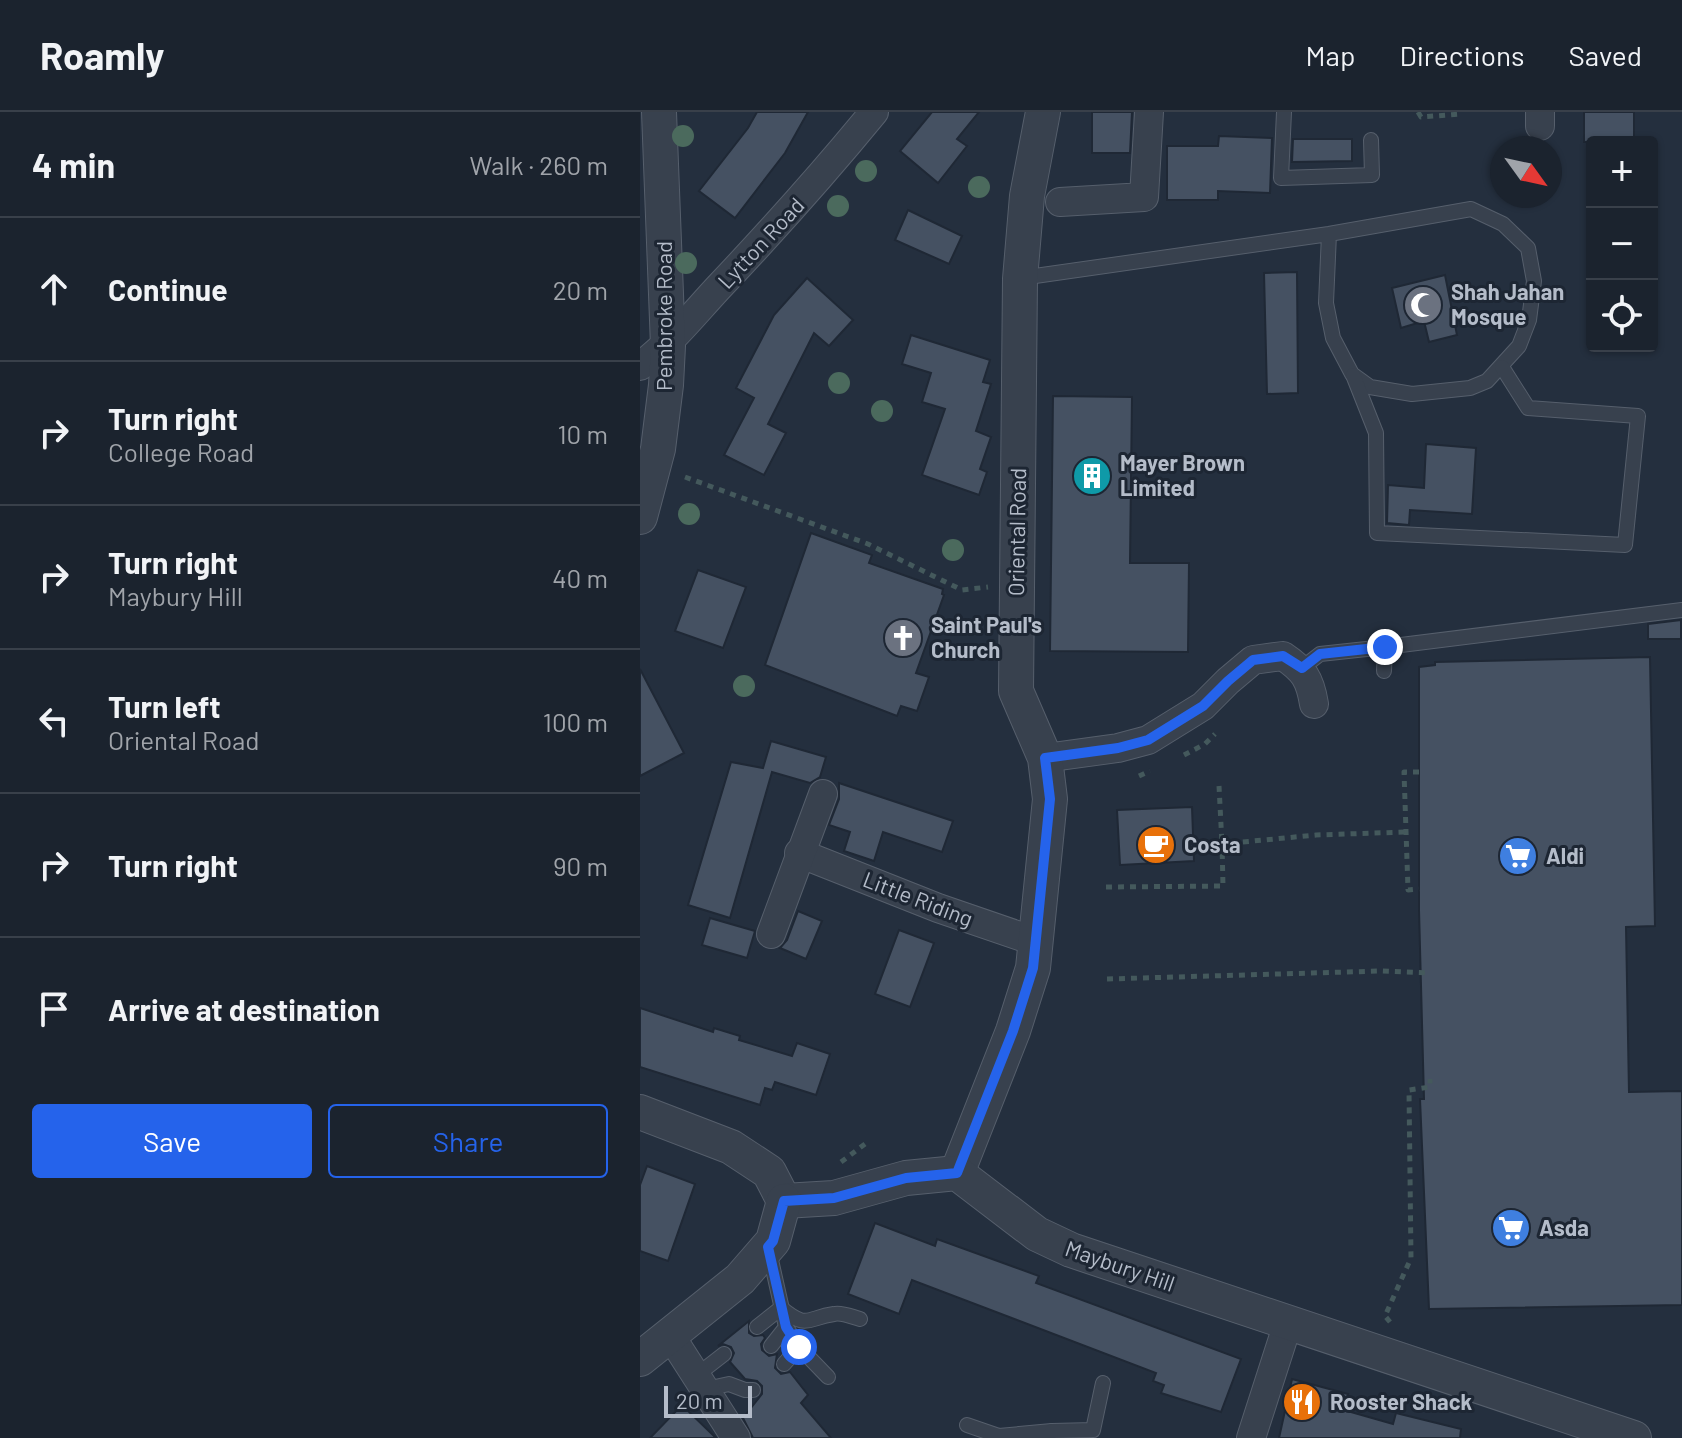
<!DOCTYPE html>
<html lang="en">
<head>
<meta charset="utf-8">
<style>
	body { margin:0; font-family:Barlow,sans-serif; background:#282f3a; color:#f1f3f6 }
	.controls { position:absolute; right:24px; top:24px; display:grid; overflow:hidden; border-radius:8px; box-shadow:0 2px 6px #0004 }
	.controls button { width:72px; height:72px; display:grid; place-items:center; padding:0; border:0; border-bottom:2px solid #39404a; background:#1b232e; color:#f1f3f6; font:40px sans-serif }
	.compass { position:absolute; left:850px; top:24px; width:72px; height:72px; border-radius:50%; background:#1b232e; box-shadow:0 2px 6px #0004; rotate:123deg }
	.scale { position:absolute; left:24px; bottom:20px; width:88px; box-sizing:border-box; padding-left:8px; border:4px solid #b4bcc9; border-top:0; font-size:22px; line-height:28px; white-space:nowrap; color:#b4bcc9; -webkit-text-stroke:6px #1d2633; paint-order:stroke }
	.stop { position:absolute; width:24px; height:24px; margin:-18px; border:6px solid #2563eb; border-radius:50%; background:#fff }
	.stop.end { background:#2563eb; border-color:#fff; box-shadow:0 2px 8px #0008 }
	.list { margin:0; padding:0; list-style:none }
	h2 { display:flex; justify-content:space-between; align-items:center; height:104px; margin:0; padding:0 32px; font-size:34px }
	h2 small { font-size:26px; font-weight:400; color:#a0a4aa }
	.list li { display:grid; grid-template-columns:52px 1fr auto; gap:24px; align-items:center; box-sizing:border-box; height:144px; padding:0 32px; border-top:2px solid #39404a }
	.list b { display:block; font-size:30px; white-space:nowrap }
	.list p { margin:0; font-size:26px; white-space:nowrap; color:#a0a4aa }
	.list em { font-size:26px; font-style:normal; color:#a0a4aa }
	.actions { display:flex; gap:16px; padding:24px 32px }
	.actions a { flex:1; padding:18px 0; border:2px solid #2563eb; border-radius:8px; text-align:center; font-size:28px; color:#2563eb }
	.actions .main { background:#2563eb; color:#fff }
	.icon { flex:none; width:44px; height:44px; fill:none; stroke:currentColor; stroke-width:2; stroke-linecap:round; stroke-linejoin:round }
	.map { position:relative; flex:none; width:1042px; height:1326px; overflow:hidden }
	header { display:flex; align-items:center; gap:48px; box-sizing:border-box; height:112px; padding:0 40px; background:#1b232e; border-bottom:2px solid #39404a }
	header strong { font-size:38px }
	nav { display:flex; gap:44px; margin-inline-start:auto; font-size:28px }
	main { display:flex }
	aside { flex:1; background:#1b232e }
	.map>svg:first-child { display:block }
	.building { fill:#455162; stroke:#1f2835; stroke-width:2 }
	.lines { fill:none; stroke-linecap:round; stroke-linejoin:round }
	.service-casing { stroke:#565f6c; stroke-width:16 }
	.minor-casing { stroke:#565f6c; stroke-width:30 }
	.tertiary-casing { stroke:#565f6c; stroke-width:36 }
	.path { stroke:#44595c; stroke-width:5; stroke-dasharray:6 6; stroke-linecap:butt }
	.service { stroke:#38414e; stroke-width:14 }
	.minor { stroke:#38414e; stroke-width:28 }
	.tertiary { stroke:#38414e; stroke-width:34 }
	.tree { fill:#4b6a5d }
	.route { stroke:#2563eb; stroke-width:10 }
	.labels { text-anchor:middle; stroke-width:6; stroke-linejoin:round; paint-order:stroke }
	.street-label { font-size:22px; fill:#b4bcc9; stroke:#1d2633 }
	.poi-label { font-size:22px; font-weight:bold; fill:#b4bcc9; stroke:#1d2633; text-anchor:start }
</style>
</head>
<body>
<header>
<strong>Roamly</strong>
<nav><a>Map</a><a>Directions</a><a>Saved</a></nav>
</header>
<main>
<aside>
<h2>4 min<small>Walk · 260 m</small></h2>
<ul class="list">
<li><svg class="icon" aria-label="ahead" viewBox="0 0 24 24"><path d="M12 20V5M6 11l6-6 6 6"/></svg><div><b>Continue</b></div><em>20 m</em></li>
<li><svg class="icon" aria-label="right" viewBox="0 0 24 24"><path d="M7 20v-9h11M14 6l5 5-5 5"/></svg><div><b>Turn right</b><p>College Road</p></div><em>10 m</em></li>
<li><svg class="icon" aria-label="right" viewBox="0 0 24 24"><path d="M7 20v-9h11M14 6l5 5-5 5"/></svg><div><b>Turn right</b><p>Maybury Hill</p></div><em>40 m</em></li>
<li><svg class="icon" aria-label="left" viewBox="0 0 24 24"><path d="M17 20v-9H6M10 6l-5 5 5 5"/></svg><div><b>Turn left</b><p>Oriental Road</p></div><em>100 m</em></li>
<li><svg class="icon" aria-label="right" viewBox="0 0 24 24"><path d="M7 20v-9h11M14 6l5 5-5 5"/></svg><div><b>Turn right</b></div><em>90 m</em></li>
<li><svg class="icon" aria-label="arrive" viewBox="0 0 24 24"><path d="M6 21V4h12l-3 4 3 4H6"/></svg><div><b>Arrive at destination</b></div></li>
</ul>
<div class="actions"><a class="main">Save</a><a>Share</a></div>
</aside>
<div class="map">
<svg width="1042" height="1326" viewBox="0 0 1042 1326">
	<rect width="100%" height="100%" fill="#242f3e"/>
	<g class="building">
		<polygon points="117,0 168,0 145,41 95,106 59,79 108,16"/>
		<polygon points="292,0 339,0 317,27 327,34 298,71 260,39"/>
		<polygon points="452,0 492,0 490,41 452,41"/>
		<polygon points="944,0 994,0 994,29 944,30"/>
		<polygon points="579,24 632,26 630,81 578,79 578,88 527,88 527,34 578,34"/>
		<polygon points="653,27 712,27 712,49 652,50"/>
		<polygon points="268,98 322,124 309,152 255,128"/>
		<polygon points="657,160 658,281 627,282 624,161"/>
		<polygon points="805,163 817,223 789,230 784,209 761,216 752,176"/>
		<polygon points="167,166 213,208 189,234 174,221 128,312 146,321 124,363 84,343 114,286 96,276 134,203"/>
		<polygon points="271,223 350,248 343,270 351,272 336,319 351,325 340,357 347,360 339,383 282,363 305,297 282,290 291,261 262,252"/>
		<polygon points="413,284 492,285 490,451 549,451 548,540 410,539"/>
		<polygon points="786,332 836,336 832,402 770,398 769,413 747,411 748,373 784,376"/>
		<polygon points="171,421 232,443 229,451 303,477 302,482 304,483 276,561 289,565 277,599 261,594 257,604 125,553"/>
		<polygon points="58,458 106,475 83,536 35,519"/>
		<polygon points="1041,508 1041,527 1008,527 1008,512"/>
		<polygon points="1010,545 1015,814 986,815 989,980 1042,979 1042,1193 789,1197 780,987 784,987 779,798 779,555 795,553 795,550"/>
		<polygon points="0,557 44,641 0,664"/>
		<polygon points="131,629 186,645 180,665 170,671 132,660 90,806 48,793 91,650 123,656"/>
		<polygon points="199,671 313,709 302,740 243,720 234,749 204,739 210,720 189,713 199,687"/>
		<polygon points="552,695 554,749 480,753 477,698"/>
		<polygon points="158,799 182,809 166,847 140,836 147,828"/>
		<polygon points="70,806 115,819 107,846 62,833"/>
		<polygon points="259,818 294,831 270,895 235,882"/>
		<polygon points="0,896 73,920 74,916 100,924 99,928 152,944 157,931 190,942 176,983 135,970 132,978 125,976 120,993 0,955"/>
		<polygon points="7,1054 55,1072 28,1149 0,1139 0,1073"/>
		<polygon points="235,1111 295,1134 297,1127 399,1164 396,1171 601,1247 581,1300 521,1281 524,1273 513,1269 516,1261 272,1168 259,1202 208,1182"/>
		<polygon points="109,1209 109,1221 114,1224 123,1223 125,1226 121,1232 122,1238 129,1244 137,1242 135,1256 141,1262 150,1260 168,1283 161,1291 191,1326 113,1326 103,1306 122,1282 122,1274 117,1269 105,1267 90,1250 94,1241 91,1235 83,1232 78,1234"/>
		<polygon points="652,1267 708,1282 704,1298 753,1312 756,1301 821,1317 820,1326 639,1326"/>
		<polygon points="42,1293 76,1326 10,1326"/>
	</g>
	<g class="lines">
		<g class="service-casing">
			<g id="service">
				<polyline points="644,0 641,66 732,63 731,28"/>
				<polyline points="381,166 689,122 831,97 863,112 888,136 894,169 889,208 879,234 847,269 830,276 772,282 730,275 712,262 693,226 686,191 689,122"/>
				<polyline points="713,263 736,321 737,421 985,433 998,304 888,296 862,255"/>
				<polyline points="745,535 1042,498"/>
				<polyline points="662,556 680,542 745,535 744,559"/>
				<polyline points="129,1139 146,1215 131,1234"/>
				<path d="M117,1215L141,1196C168,1218 166,1206 194,1202C202,1200 212,1205 220,1207"/>
				<polyline points="146,1215 159,1235 188,1265"/>
				<polyline points="144,1252 159,1235"/>
				<polyline points="57,1263 84,1242"/>
				<polyline points="66,1277 89,1272 105,1278 113,1278"/>
				<polyline points="327,1313 359,1324 412,1319"/>
				<polyline points="412,1326 412,1319 453,1318 463,1271"/>
			</g>
		</g>
		<g class="minor-casing">
			<g id="minor">
				<polyline points="900,0 900,14"/>
				<polyline points="420,90 504,85 509,0"/>
				<path d="M0,254C31,231 52,204 78,176C132,119 184,61 234,0"/>
				<path d="M405,646L478,636L508,628L563,594L588,569L613,548L643,544C664,558 670,567 674,592"/>
				<polyline points="159,741 298,796 397,830"/>
				<polyline points="131,822 183,682"/>
				<polyline points="30,1223 96,1326"/>
				<polyline points="611,1326 648,1211"/>
			</g>
		</g>
		<g class="tertiary-casing">
			<g id="tertiary">
				<polyline points="0,405 18,337 26,273 28,234 19,0"/>
				<polyline points="0,1000 91,1035 129,1060 144,1089"/>
				<polyline points="317,1061 373,919 393,856 410,687 405,646 376,579 380,167 387,84 403,0"/>
				<polyline points="144,1089 194,1086 266,1066 317,1061 397,1122 431,1138 994,1326"/>
				<polyline points="0,1247 100,1167 133,1129 144,1089"/>
			</g>
		</g>
		<g class="path">
			<polyline points="778,0 781,5 821,2"/>
			<polyline points="45,365 228,432 322,478 348,475"/>
			<polyline points="544,643 565,632 575,622"/>
			<polyline points="779,660 764,660 768,778 779,777"/>
			<polyline points="499,664 510,659"/>
			<polyline points="579,674 582,732"/>
			<polyline points="466,775 583,774 582,732 676,723 767,720"/>
			<polyline points="467,867 741,859 790,861"/>
			<polyline points="201,1050 225,1032"/>
			<polyline points="750,1210 745,1204 771,1146 769,978 790,975 790,967"/>
		</g>
		<use href="#service" class="service"/>
		<use href="#minor" class="minor"/>
		<use href="#tertiary" class="tertiary"/>
	</g>
	<g class="tree">
		<circle cx="43" cy="24" r="11"/>
		<circle cx="226" cy="59" r="11"/>
		<circle cx="339" cy="75" r="11"/>
		<circle cx="198" cy="94" r="11"/>
		<circle cx="46" cy="151" r="11"/>
		<circle cx="199" cy="271" r="11"/>
		<circle cx="242" cy="299" r="11"/>
		<circle cx="49" cy="402" r="11"/>
		<circle cx="313" cy="438" r="11"/>
		<circle cx="104" cy="574" r="11"/>
	</g>
	<g class="lines">
		<polyline class="route" points="159,1235 146,1215 128,1135 133,1129 144,1089 194,1086 266,1066 317,1061 373,919 393,856 410,687 405,646 478,636 508,628 563,594 588,569 613,548 643,544 662,556 680,542 745,535"/>
	</g>
	<defs>
		<g id="mosque-disc" transform="scale(2)"><circle r="9.5" fill="#6b7280" stroke="#1d2633"/><path d="M3.5-4.9A6 6 0 1 0 3.5 4.9A5 5 0 1 1 3.5-4.9Z" fill="#fff"/></g>
		<g id="building-disc" transform="scale(2)"><circle r="9.5" fill="#0f9aa8" stroke="#1d2633"/><path d="M-4-6H4V6H1V3H-1V6H-4ZM-2.5-4.3h1.7v1.8h-1.7ZM.8-4.3h1.7v1.8H.8ZM-2.5-1h1.7V.8h-1.7ZM.8-1h1.7V.8H.8Z" fill="#fff"/></g>
		<g id="church-disc" transform="scale(2)"><circle r="9.5" fill="#6b7280" stroke="#1d2633"/><path d="M-1.2-6h2.4v3.5h3.3v2.4h-3.3V6h-2.4V-.1h-3.3v-2.4h3.3Z" fill="#fff"/></g>
		<g id="cafe-disc" transform="scale(2)"><circle r="9.5" fill="#e8710a" stroke="#1d2633"/><path d="M-5.5-4.5H6V0H3Q3 3.5 0 3.5H-2.5Q-5.5 3.5-5.5 0ZM3-3.2v2h1.7v-2ZM-6 4.5H4V6H-6Z" fill="#fff"/></g>
		<g id="supermarket-disc" transform="scale(2)"><circle r="9.5" fill="#3f7fe0" stroke="#1d2633"/><path d="M-6-5.5h2.5l.6 2H6L4.5 2H-2.5L-4.4-4H-6ZM-1.5 3.2a1.3 1.3 0 1 0 .1 0ZM3 3.2a1.3 1.3 0 1 0 .1 0Z" fill="#fff"/></g>
		<g id="restaurant-disc" transform="scale(2)"><circle r="9.5" fill="#e8710a" stroke="#1d2633"/><path d="M-5-6h1v4h1v-4h1v4h1v-4h1v5L-1.5 .5V6h-2V.5L-5-1ZM5-6V6H3V1.5H1.5Q1.5-4 5-6Z" fill="#fff"/></g>
	</defs>
	<g fill-rule="evenodd">
		<use href="#mosque-disc" x="783" y="193"/>
		<use href="#building-disc" x="452" y="364"/>
		<use href="#church-disc" x="263" y="526"/>
		<use href="#cafe-disc" x="516" y="733"/>
		<use href="#supermarket-disc" x="878" y="744"/>
		<use href="#supermarket-disc" x="871" y="1116"/>
		<use href="#restaurant-disc" x="662" y="1290"/>
	</g>
	<g class="labels">
		<g class="street-label">
			<text transform="translate(121 131) rotate(-47)" y="8">Lytton Road</text>
			<text transform="translate(24 204) rotate(-90)" y="8">Pembroke Road</text>
			<text transform="translate(377 420) rotate(-89)" y="8">Oriental Road</text>
			<text transform="translate(278 787) rotate(21)" y="8">Little Riding</text>
			<text transform="translate(480 1154) rotate(19)" y="8">Maybury Hill</text>
		</g>
		<g class="poi-label">
			<text x="811" y="188">Shah Jahan<tspan x="811" dy="25">Mosque</tspan></text>
			<text x="480" y="359">Mayer Brown<tspan x="480" dy="25">Limited</tspan></text>
			<text x="291" y="521">Saint Paul's<tspan x="291" dy="25">Church</tspan></text>
			<text x="544" y="741">Costa</text>
			<text x="906" y="752">Aldi</text>
			<text x="899" y="1124">Asda</text>
			<text x="690" y="1298">Rooster Shack</text>
		</g>
	</g>
</svg>
<div class="controls">
<button>+</button>
<button>−</button>
<button><svg class="icon" aria-label="locate" viewBox="0 0 24 24"><circle cx="12" cy="12" r="6"/><path d="M12 2v4M12 18v4M2 12h4M18 12h4"/></svg></button>
</div>
<svg class="compass" viewBox="-18 -18 36 36"><path d="M0-13l5 13h-10z" fill="#e53935"/><path d="M0 13l5-13h-10z" fill="#a0a4aa"/></svg>
<div class="scale">20 m</div>
<div class="stop" style="left:159px;top:1235px"></div>
<div class="stop end" style="left:745px;top:535px"></div>
</div>
</main>
</body>
</html>
